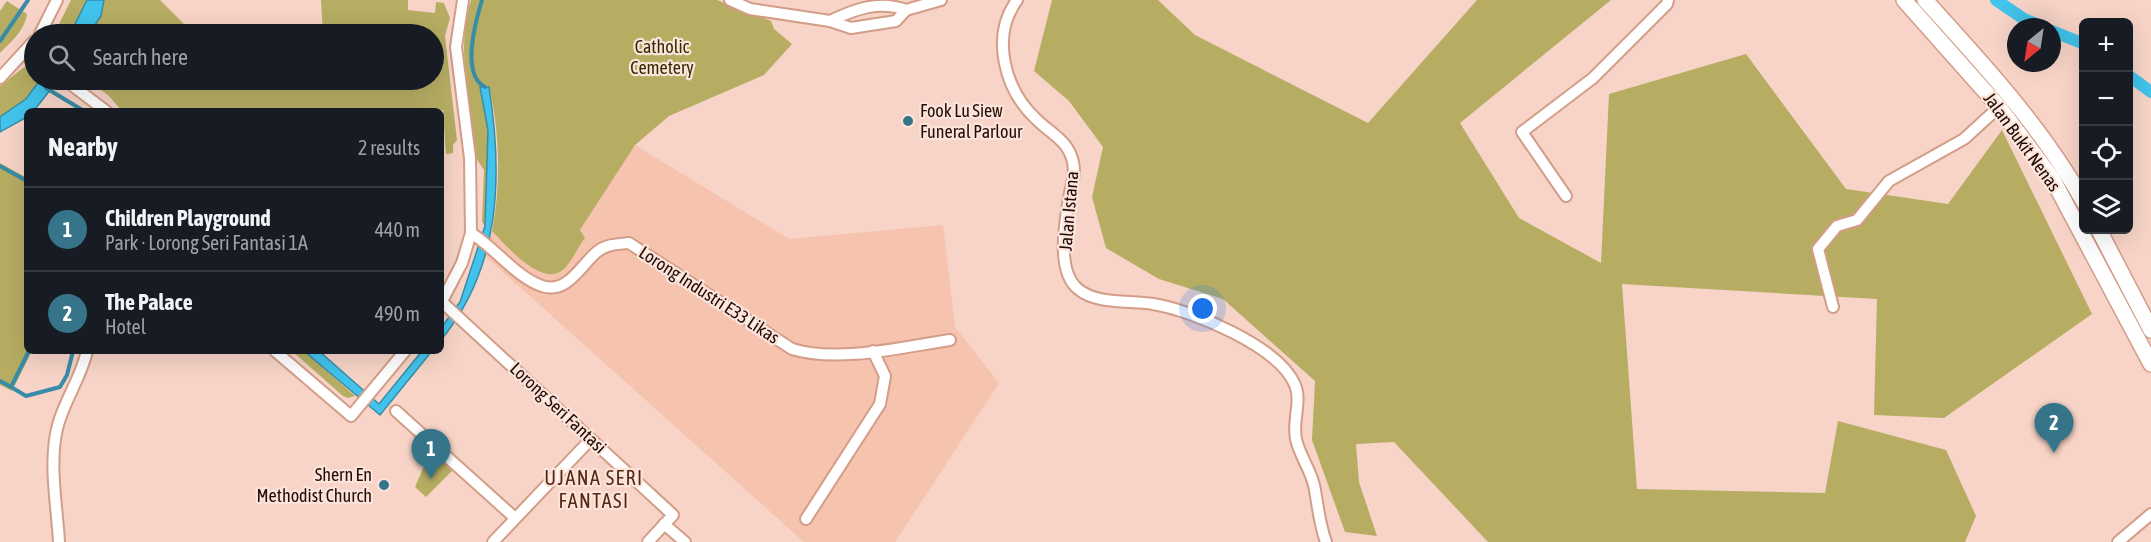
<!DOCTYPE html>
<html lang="en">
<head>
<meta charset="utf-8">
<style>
	body { margin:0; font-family:"Asap Condensed",sans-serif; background:#242831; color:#f1f3f6 }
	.controls { position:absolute; right:18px; top:18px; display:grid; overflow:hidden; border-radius:9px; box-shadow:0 6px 24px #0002 }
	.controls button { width:54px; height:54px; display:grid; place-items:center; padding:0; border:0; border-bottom:2px solid #363941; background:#171b24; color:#f1f3f6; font:30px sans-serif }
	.compass { position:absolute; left:2007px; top:18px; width:54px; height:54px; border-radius:50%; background:#171b24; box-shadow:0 6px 24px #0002; rotate:210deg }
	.you { position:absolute; left:1203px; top:309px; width:21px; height:21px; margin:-15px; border:4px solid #fff; border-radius:50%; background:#1a73e8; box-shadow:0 0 0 9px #1a73e833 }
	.badge { display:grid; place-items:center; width:39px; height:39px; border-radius:50%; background:#357489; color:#fff; font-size:20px; font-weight:700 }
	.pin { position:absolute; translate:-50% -50px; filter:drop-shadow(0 2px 3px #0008) }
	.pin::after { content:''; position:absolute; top:32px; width:21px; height:18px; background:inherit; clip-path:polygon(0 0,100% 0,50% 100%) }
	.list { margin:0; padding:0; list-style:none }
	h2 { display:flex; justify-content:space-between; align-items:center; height:78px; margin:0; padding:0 24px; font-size:26px }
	h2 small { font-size:20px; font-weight:400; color:#9ea1a6 }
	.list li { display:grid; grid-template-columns:39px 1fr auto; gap:18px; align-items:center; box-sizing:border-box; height:84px; padding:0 24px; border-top:2px solid #363941 }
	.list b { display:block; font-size:22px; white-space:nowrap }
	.list p { margin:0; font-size:20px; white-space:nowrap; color:#9ea1a6 }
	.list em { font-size:20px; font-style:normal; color:#9ea1a6 }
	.icon { flex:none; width:33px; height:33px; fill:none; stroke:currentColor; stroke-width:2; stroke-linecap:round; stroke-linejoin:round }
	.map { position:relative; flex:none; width:2151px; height:542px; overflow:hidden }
	.search { position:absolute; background:#171b24; box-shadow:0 6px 24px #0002; left:24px; top:24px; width:420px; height:66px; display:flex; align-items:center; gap:15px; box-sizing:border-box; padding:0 21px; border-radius:33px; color:#9ea1a6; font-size:22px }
	.panel { position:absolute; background:#171b24; box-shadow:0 6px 24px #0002; left:24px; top:108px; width:420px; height:246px; border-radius:9px }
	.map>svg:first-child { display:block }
	.built { fill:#f6c3ae }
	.green { fill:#b6ad63 }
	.water { fill:#42c3eb; stroke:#388ca6; stroke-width:1.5 }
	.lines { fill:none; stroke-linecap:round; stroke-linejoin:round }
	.stream { stroke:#388ca6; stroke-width:4 }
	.canal { stroke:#42c3eb; stroke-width:12 }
	.street-casing { stroke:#d39d87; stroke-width:14 }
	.secondary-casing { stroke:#d39d87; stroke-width:18 }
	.street { stroke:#fff; stroke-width:10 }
	.secondary { stroke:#fff; stroke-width:15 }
	.poi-dot { fill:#357489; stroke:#fce4db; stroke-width:2 }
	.labels { text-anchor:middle; stroke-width:4.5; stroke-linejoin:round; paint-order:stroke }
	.park-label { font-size:18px; fill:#312c00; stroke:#fce4db }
	.poi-label { font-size:18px; fill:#200d06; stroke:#fce4db; text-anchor:start }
	.street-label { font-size:18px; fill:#200d06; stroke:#fce4db }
	.neighbourhood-label { font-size:20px; letter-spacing:1.5px; fill:#552816; stroke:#fce4db }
</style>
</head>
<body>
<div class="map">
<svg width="2151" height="542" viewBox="0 0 2151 542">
	<rect width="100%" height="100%" fill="#f7d4c7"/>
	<polygon class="built" points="635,145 789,239 943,225 955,327 999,383 895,542 804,542 485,256 492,231 514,253 580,230"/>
	<g class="green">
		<polygon points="71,0 87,0 70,34 54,34"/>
		<polygon points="104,0 160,0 194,34 89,34 101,16"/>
		<polygon points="321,0 408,0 408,10 435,13 436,2 444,3 450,18 445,36 457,140 453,145 453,153 446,154 443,110 122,111 108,95 86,80 434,80 434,34 323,34"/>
		<path d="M471,0H717L771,21L774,29L792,44L764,75L669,116L635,145L580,230L585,238C578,247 572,261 564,269C542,289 506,245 492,231C501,186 500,131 489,87L480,88L488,130L485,226L482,222L484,170L476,158C471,106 455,52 471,0Z"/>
		<polygon points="1052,0 1158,0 1195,35 1368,123 1477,0 1611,0 1460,123 1519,218 1601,263 1609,94 1746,54 1846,189 1948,204 2002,130 2092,314 1944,418 1874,415 1877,299 1622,284 1637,489 1825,493 1838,421 1946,450 1976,516 1965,542 1488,542 1394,442 1356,444 1359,482 1377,536 1345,532 1312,440 1315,381 1223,299 1159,279 1106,248 1092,197 1103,147 1069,101 1034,71"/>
		<path d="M7,1L27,14C25,30 11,42 0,53V11Z"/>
		<polygon points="28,64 34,67 34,80 40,80 26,99 0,117 0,86"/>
		<polygon points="0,163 27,178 27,351 32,351 12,391 0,385"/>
		<polygon points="292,351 304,351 355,396 348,398 343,396"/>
		<polygon points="431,450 453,470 426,497 415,487"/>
	</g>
	<g class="water">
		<polygon points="87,0 104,0 101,16 89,34 70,34"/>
		<polygon points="40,80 58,80 36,108 39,111 27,111 27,117 0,132 0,117 26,99"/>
		<path d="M480,87H489C503,176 501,267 441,340V328L460,302L485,226L488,130Z"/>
		<polygon points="304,351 319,351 379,404 422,351 432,351 380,415"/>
	</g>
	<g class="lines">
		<g class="stream">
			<path d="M482,0C476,20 460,74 485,87"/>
			<polyline points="0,41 28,0"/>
			<polyline points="46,88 84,111"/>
			<polyline points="0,166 27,181"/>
			<polyline points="0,381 11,387 29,351"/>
			<polyline points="11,387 26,396 60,387 67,375 73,351"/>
		</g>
		<g class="canal">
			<polyline points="1996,0 2024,19 2043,27"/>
			<polyline points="2052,31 2084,44"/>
			<polyline points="2128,75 2151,92"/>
		</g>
		<g class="street-casing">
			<g id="street">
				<polyline points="730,0 750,9 830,21 851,28 896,21 906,10 941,0"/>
				<path d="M1017,0C990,37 1005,90 1036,119C1051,134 1068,140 1073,162C1076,175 1071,186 1069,198C1065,223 1056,271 1078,289C1097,305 1130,300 1153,304C1191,310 1279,346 1295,385C1302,401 1292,421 1296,439C1299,454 1310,469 1314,485C1318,505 1319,523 1326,542"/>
				<path d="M830,21C855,9 879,0 906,10"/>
				<polyline points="40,34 57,0"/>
				<polyline points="0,78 34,41"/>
				<polyline points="65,80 106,111"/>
				<polyline points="1566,196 1522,132 1593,78 1667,4 1668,0"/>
				<path d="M471,233C494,247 517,278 542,286C568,295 582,263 598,251C607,244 619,244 629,243L792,349C838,363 903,347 950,340"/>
				<polyline points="442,302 673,515 648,542"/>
				<polyline points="441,303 462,263 471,233 470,158 456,47 463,0"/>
				<polyline points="1833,307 1818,249 1837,226 1857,220 1889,181 1964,139 1999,107"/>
				<polyline points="275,351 351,416 405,351"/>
				<polyline points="396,411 515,518"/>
				<polyline points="806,519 880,404 885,376 873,351"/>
				<polyline points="664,524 685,542"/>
				<path d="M59,542C57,505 48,461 58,425C65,399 81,378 87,351"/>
				<polyline points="493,542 591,439"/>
				<polyline points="2118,542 2151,514"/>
			</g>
		</g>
		<g class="secondary-casing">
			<g id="secondary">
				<polyline points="1904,0 1999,107 2052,178 2151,364"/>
				<path d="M1925,0C1983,64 2041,126 2084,202"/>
				<polyline points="2099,230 2151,330"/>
			</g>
		</g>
		<use href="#street" class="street"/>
		<use href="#secondary" class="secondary"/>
	</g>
	<g class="poi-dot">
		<circle cx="908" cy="121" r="6"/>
		<circle cx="384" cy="485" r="6"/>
	</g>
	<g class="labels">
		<g class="park-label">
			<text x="662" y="53">Catholic<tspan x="662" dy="21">Cemetery</tspan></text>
		</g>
		<g class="poi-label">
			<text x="920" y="117">Fook Lu Siew<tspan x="920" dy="21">Funeral Parlour</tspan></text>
			<text x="372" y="481" text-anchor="end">Shern En<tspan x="372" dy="21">Methodist Church</tspan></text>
		</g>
		<g class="street-label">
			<text transform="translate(2022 142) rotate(54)" y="6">Jalan Bukit Nenas</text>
			<text transform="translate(1069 211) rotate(-85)" y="6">Jalan Istana</text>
			<text transform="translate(709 295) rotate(33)" y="6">Lorong Industri E33 Likas</text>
			<text transform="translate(558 408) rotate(43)" y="6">Lorong Seri Fantasi</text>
		</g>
		<g class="neighbourhood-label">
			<text x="594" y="485">UJANA SERI<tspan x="594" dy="23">FANTASI</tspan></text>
		</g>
	</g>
</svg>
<div class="controls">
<button>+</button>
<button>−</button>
<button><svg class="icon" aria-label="locate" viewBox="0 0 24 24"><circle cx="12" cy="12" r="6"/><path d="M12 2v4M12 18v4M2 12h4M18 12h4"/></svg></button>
<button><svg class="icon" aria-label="layers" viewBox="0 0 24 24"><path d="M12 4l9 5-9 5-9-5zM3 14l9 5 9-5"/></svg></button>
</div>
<svg class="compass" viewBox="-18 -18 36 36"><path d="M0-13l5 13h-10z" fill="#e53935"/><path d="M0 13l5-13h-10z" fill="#9ea1a6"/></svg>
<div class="you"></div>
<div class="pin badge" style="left:431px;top:479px">1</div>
<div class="pin badge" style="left:2054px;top:453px">2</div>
<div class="search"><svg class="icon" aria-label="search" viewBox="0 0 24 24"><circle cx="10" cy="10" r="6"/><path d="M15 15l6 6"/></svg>Search here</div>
<section class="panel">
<h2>Nearby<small>2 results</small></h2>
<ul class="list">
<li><span class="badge">1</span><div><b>Children Playground</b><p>Park · Lorong Seri Fantasi 1A</p></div><em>440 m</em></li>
<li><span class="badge">2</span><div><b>The Palace</b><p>Hotel</p></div><em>490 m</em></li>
</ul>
</section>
</div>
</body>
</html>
